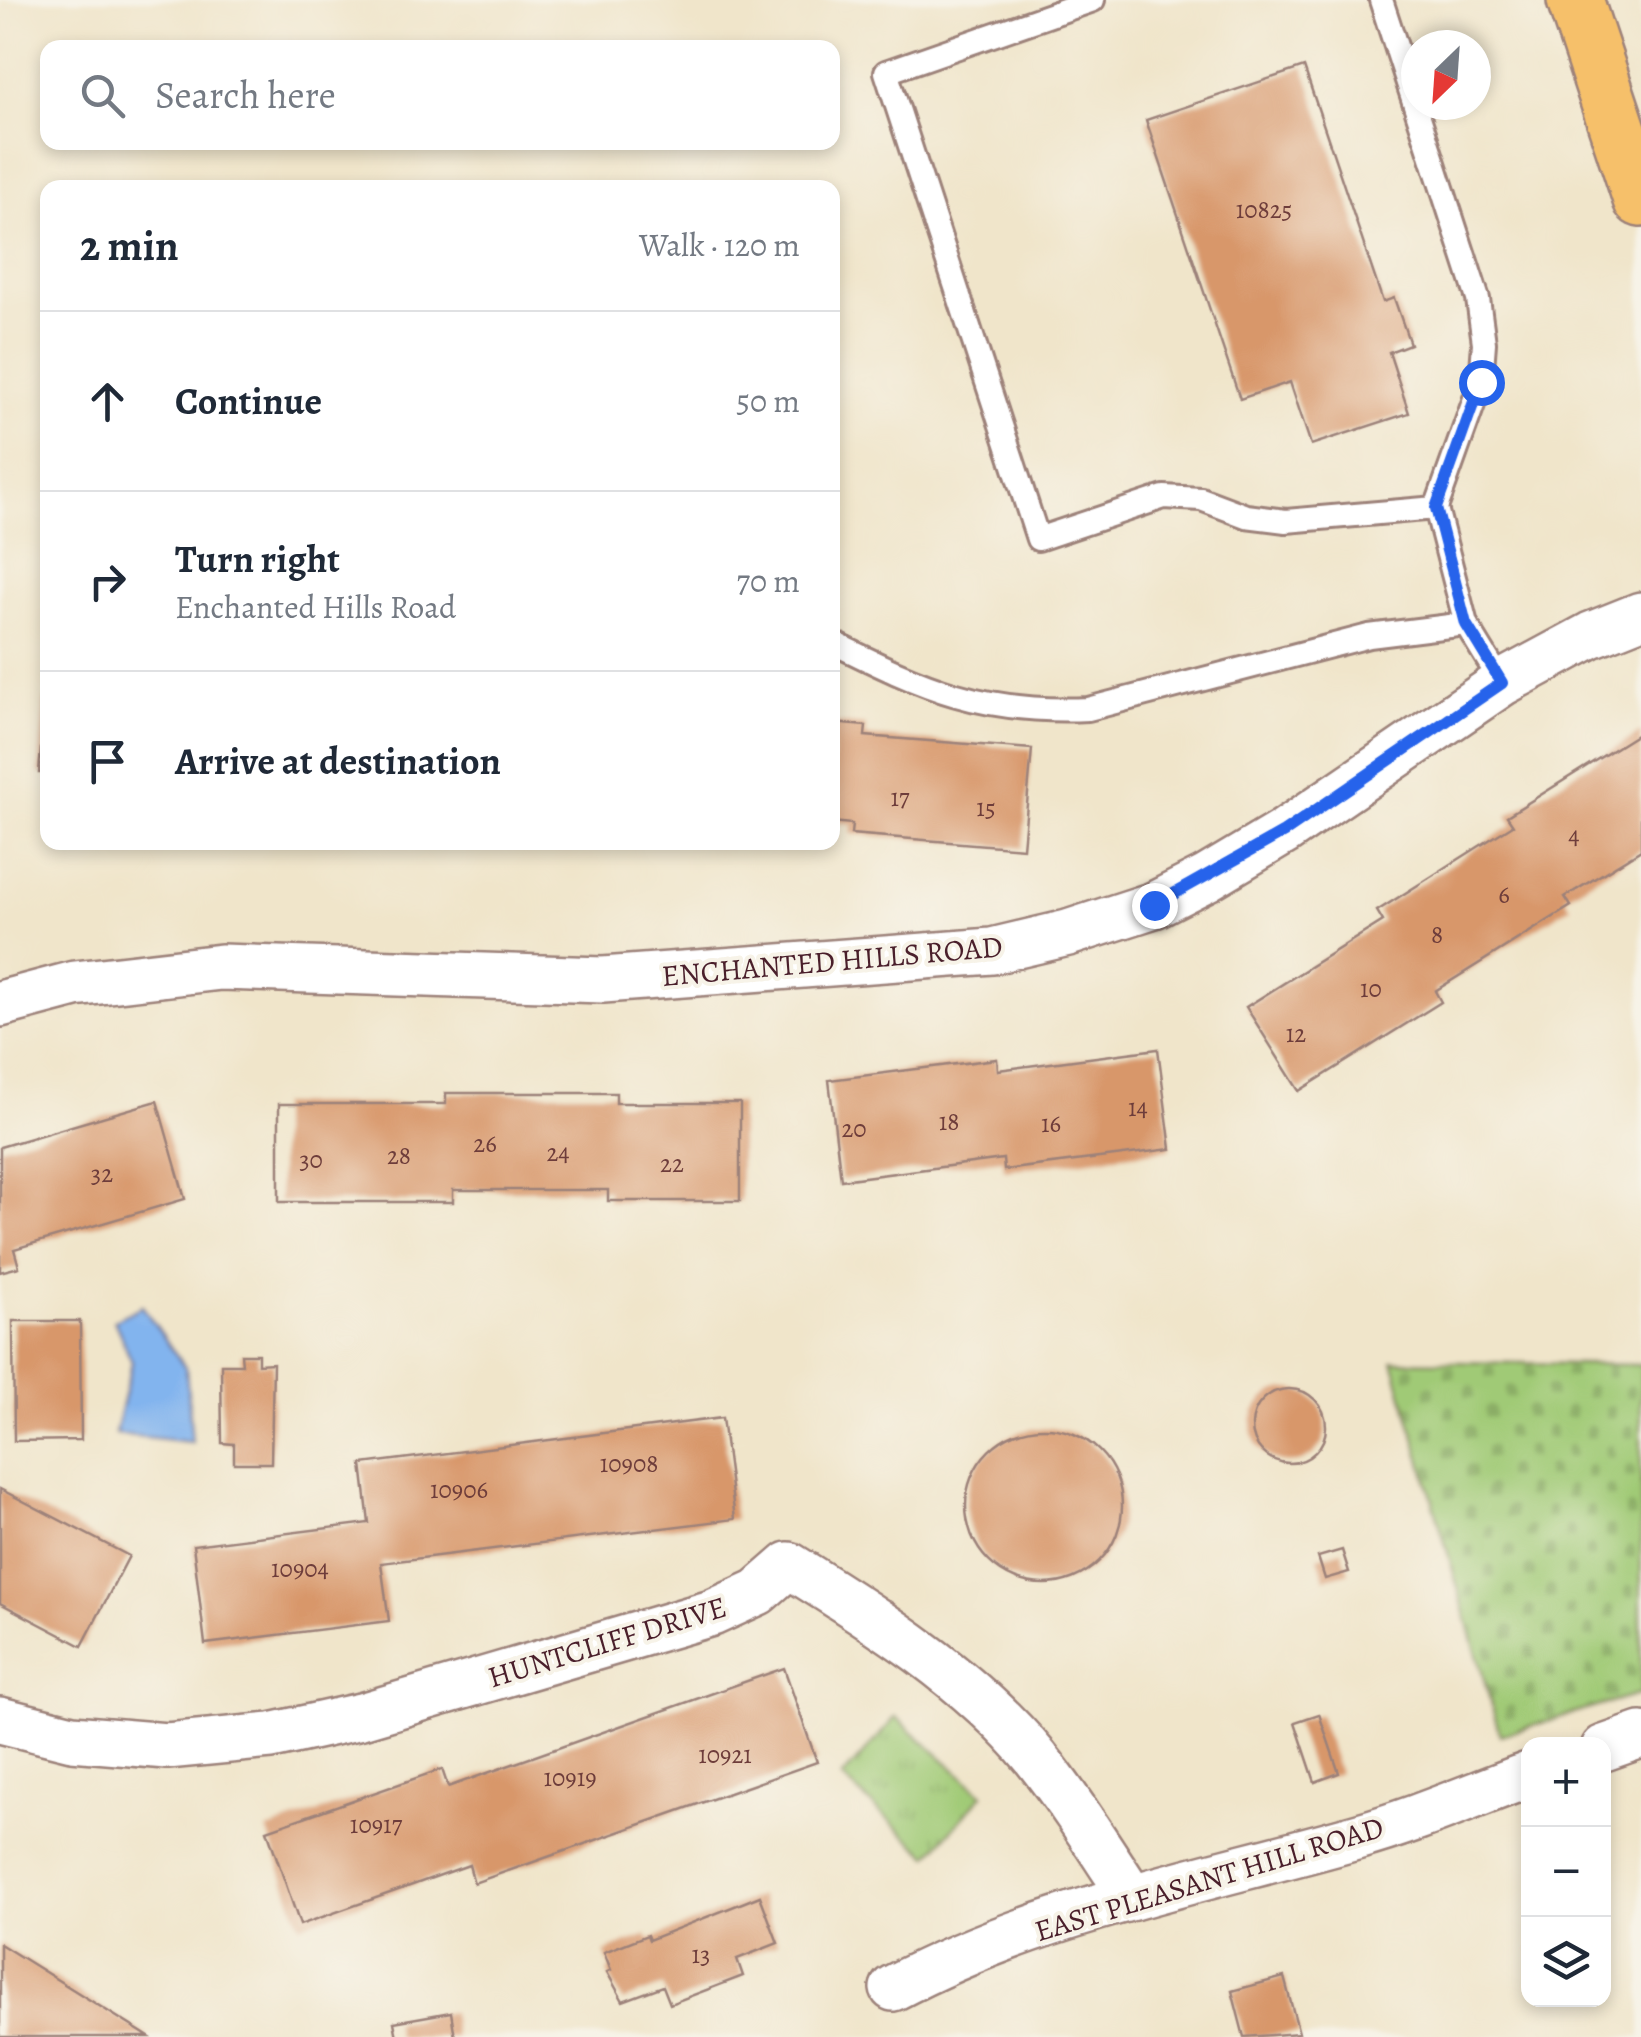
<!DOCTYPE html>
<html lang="en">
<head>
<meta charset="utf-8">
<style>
	body { margin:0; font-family:Alegreya,serif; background:#f6f6f7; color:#1f2937 }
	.controls { position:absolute; right:30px; bottom:30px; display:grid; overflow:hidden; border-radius:20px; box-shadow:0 5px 15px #0003 }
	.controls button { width:90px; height:90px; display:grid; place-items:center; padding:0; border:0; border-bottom:2px solid #e0e1e3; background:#fff; color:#1f2937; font:50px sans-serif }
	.compass { position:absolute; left:1401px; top:30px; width:90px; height:90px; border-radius:50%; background:#fff; box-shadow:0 5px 15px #0003; rotate:205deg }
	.stop { position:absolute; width:30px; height:30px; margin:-22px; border:8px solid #2563eb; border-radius:50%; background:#fff }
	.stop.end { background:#2563eb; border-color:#fff; box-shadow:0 2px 10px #0008 }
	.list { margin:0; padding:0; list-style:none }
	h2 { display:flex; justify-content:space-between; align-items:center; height:130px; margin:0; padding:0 40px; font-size:42px }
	h2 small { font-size:32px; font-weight:400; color:#747a83 }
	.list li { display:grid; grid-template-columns:65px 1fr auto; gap:30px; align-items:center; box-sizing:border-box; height:180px; padding:0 40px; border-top:2px solid #e0e1e3 }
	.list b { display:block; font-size:38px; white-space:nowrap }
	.list p { margin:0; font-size:32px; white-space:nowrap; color:#747a83 }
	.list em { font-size:32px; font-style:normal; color:#747a83 }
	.icon { flex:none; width:55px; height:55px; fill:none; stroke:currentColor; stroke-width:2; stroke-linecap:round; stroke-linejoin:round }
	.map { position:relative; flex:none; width:1641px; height:2037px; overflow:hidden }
	.search { position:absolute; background:#fff; box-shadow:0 5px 15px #0003; left:40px; top:40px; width:800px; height:110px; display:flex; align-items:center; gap:25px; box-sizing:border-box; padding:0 35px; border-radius:20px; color:#747a83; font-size:38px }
	.panel { position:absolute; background:#fff; box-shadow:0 5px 15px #0003; left:40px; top:180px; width:800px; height:670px; border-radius:20px }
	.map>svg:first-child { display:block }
	.cemetery { fill:url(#cemetery-stones); stroke:#757450; stroke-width:2.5 }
	.park { fill:url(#park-tufts); stroke:#757450; stroke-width:2.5 }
	.water { fill:#82b4ee; stroke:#666a8c; stroke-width:2.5 }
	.building { fill:#d8976a }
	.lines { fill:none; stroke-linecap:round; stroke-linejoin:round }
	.service-casing { stroke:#9d827a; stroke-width:28 }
	.minor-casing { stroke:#9d827a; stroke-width:50 }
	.primary-casing { stroke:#9d827a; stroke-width:60 }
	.service { stroke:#fff; stroke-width:22 }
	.minor { stroke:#fff; stroke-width:45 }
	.primary { stroke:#f6c06b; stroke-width:55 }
	.route { stroke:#2563eb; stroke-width:12 }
	.labels { text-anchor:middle; stroke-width:8; stroke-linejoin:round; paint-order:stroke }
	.number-label { font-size:25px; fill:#6e3d3b }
	.street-label { font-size:30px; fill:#4a1f2b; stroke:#f7f3e8 }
</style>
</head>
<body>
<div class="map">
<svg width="1641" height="2037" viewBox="0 0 1641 2037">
	<defs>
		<pattern id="cemetery-stones" width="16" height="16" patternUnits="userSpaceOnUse" patternTransform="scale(2.5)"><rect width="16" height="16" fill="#a0ca76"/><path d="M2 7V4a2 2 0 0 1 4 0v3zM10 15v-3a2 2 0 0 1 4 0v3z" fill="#8bad66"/></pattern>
		<pattern id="park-tufts" width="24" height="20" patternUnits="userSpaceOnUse" patternTransform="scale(2.5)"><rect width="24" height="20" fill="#a0ca76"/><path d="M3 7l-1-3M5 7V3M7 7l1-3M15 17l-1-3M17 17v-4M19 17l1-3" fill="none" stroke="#8bad66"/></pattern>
	</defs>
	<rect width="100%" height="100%" fill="#f7f3e8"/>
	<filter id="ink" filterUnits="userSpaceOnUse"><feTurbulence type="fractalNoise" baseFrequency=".01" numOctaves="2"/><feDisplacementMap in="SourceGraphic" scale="20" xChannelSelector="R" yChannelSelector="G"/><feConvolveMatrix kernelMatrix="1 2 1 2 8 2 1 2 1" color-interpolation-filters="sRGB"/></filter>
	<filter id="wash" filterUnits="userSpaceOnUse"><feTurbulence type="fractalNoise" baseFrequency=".0048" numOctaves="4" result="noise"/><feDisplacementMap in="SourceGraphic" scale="40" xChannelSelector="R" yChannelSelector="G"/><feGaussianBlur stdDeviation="2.25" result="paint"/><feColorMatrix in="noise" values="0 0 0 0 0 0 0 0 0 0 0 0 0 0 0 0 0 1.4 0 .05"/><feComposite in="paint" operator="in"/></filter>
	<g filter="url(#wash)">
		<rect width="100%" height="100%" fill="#f0e5ca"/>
		<polygon class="cemetery" points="1393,1361 1641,1365 1641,1694 1500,1735"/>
		<polygon class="park" points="896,1717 983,1794 929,1856 842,1778"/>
		<polygon class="water" points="142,1306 186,1369 192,1442 115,1434 132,1362 114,1320"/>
		<g id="blocks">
			<g class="building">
				<polygon points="1304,67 1383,302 1394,298 1410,344 1389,352 1409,413 1311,445 1290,382 1240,399 1146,120"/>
				<polygon points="45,700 48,700 48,773 39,773"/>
				<polygon points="832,723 866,726 865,736 1032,749 1023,848 851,834 852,824 832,822"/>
				<polygon points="1641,732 1641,850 1565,897 1571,906 1435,991 1441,1002 1299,1091 1246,1007 1383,921 1377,911 1513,825 1507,816"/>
				<polygon points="1158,1049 1171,1149 1004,1170 1003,1159 841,1180 829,1080 997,1059 998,1070"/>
				<polygon points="446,1093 616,1093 616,1103 740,1103 740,1201 608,1201 608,1190 453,1190 453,1202 279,1202 279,1104 446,1104"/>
				<polygon points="157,1101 185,1199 14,1249 19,1267 0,1272 0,1147"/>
				<polygon points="13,1321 80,1321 81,1440 14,1441"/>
				<polygon points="241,1354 258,1354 258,1364 273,1363 271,1463 234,1463 234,1444 222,1443 221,1364 242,1364"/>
				<circle cx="1289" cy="1426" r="37"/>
				<polygon points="722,1418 735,1519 381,1563 389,1621 205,1644 193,1545 369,1523 362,1464"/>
				<circle cx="1044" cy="1506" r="78"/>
				<polygon points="0,1489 129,1556 82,1646 0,1603"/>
				<polygon points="1342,1550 1349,1572 1325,1579 1318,1557"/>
				<polygon points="784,1668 817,1762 474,1883 469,1865 300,1925 267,1830 442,1769 448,1787"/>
				<polygon points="1319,1714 1339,1773 1315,1782 1295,1722"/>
				<polygon points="760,1896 778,1943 737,1959 743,1976 670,2004 663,1986 623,2001 607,1972 611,1970 604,1952 647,1935 649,1940"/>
				<polygon points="0,1944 149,2037 0,2037"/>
				<polygon points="1284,1977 1299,2033 1244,2037 1232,1991"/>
				<polygon points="451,2012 455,2037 397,2037 394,2022"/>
			</g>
		</g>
	</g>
	<g filter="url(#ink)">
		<use href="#blocks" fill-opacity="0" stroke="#9d827a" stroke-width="2.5"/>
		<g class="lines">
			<g class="service-casing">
				<g id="service">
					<polyline points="1093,0 886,72 1038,539 1164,497 1201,499 1246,516 1286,521 1436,508"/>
					<polyline points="1381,0 1478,299 1484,343 1481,382 1436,508 1466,624 1502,683"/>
					<path d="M832,642C924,688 983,714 1088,709L1369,636L1466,624"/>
				</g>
			</g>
			<g class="minor-casing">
				<g id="minor">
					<polyline points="0,1004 75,984 221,967 603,980 992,951 1068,933 1154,905 1207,878 1284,832 1502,683 1591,635 1641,615"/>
					<path d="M0,1720L72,1738L167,1746L271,1736L361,1716L712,1613L758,1592L789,1565C875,1618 971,1679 1036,1758C1071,1802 1101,1850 1132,1897"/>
					<polyline points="1604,1748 1641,1735"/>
					<path d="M893,1988C1036,1912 1201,1881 1356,1837C1414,1821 1471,1796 1528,1775"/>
				</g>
			</g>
			<g class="primary-casing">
				<polyline id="primary" points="1575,0 1641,199"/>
			</g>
			<use href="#service" class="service"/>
			<use href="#minor" class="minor"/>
			<use href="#primary" class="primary"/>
		</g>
	</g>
	<g class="lines" filter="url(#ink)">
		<polyline class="route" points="1154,905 1284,832 1502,683 1466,624 1436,508 1481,382"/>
	</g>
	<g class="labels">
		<g class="number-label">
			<text x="1264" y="218">10825</text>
			<text x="900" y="806">17</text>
			<text x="986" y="816">15</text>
			<text x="1574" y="844">4</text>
			<text x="1504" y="903">6</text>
			<text x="1437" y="943">8</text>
			<text x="1371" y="997">10</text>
			<text x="1296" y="1042">12</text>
			<text x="1138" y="1116">14</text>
			<text x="949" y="1130">18</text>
			<text x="1051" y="1132">16</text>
			<text x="854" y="1137">20</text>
			<text x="485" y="1152">26</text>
			<text x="558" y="1161">24</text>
			<text x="399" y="1164">28</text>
			<text x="311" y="1168">30</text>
			<text x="672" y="1172">22</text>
			<text x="102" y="1182">32</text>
			<text x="629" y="1472">10908</text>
			<text x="459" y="1498">10906</text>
			<text x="300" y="1577">10904</text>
			<text x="725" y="1763">10921</text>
			<text x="570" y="1786">10919</text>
			<text x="376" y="1833">10917</text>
			<text x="701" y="1963">13</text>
		</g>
		<g class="street-label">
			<text transform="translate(832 961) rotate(-5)" y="10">ENCHANTED HILLS ROAD</text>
			<text transform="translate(607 1642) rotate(-17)" y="10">HUNTCLIFF DRIVE</text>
			<text transform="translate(1209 1879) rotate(-17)" y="10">EAST PLEASANT HILL ROAD</text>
		</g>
	</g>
</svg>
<div class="controls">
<button>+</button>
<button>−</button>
<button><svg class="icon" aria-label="layers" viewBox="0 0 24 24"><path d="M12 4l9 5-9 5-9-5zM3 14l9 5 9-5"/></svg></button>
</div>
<svg class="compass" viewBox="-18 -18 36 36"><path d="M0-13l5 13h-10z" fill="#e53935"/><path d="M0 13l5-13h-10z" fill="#747a83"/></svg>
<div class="stop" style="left:1481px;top:382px"></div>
<div class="stop end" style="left:1154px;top:905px"></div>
<div class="search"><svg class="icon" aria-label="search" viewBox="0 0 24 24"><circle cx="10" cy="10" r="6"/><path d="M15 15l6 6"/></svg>Search here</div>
<section class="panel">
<h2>2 min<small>Walk · 120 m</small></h2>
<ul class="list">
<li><svg class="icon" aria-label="ahead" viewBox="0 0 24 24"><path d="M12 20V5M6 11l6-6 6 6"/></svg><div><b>Continue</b></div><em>50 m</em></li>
<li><svg class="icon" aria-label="right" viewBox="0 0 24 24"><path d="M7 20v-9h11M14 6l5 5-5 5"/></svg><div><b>Turn right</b><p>Enchanted Hills Road</p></div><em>70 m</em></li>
<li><svg class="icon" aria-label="arrive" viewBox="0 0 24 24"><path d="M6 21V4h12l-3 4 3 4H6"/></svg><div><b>Arrive at destination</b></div></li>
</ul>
</section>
</div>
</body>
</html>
